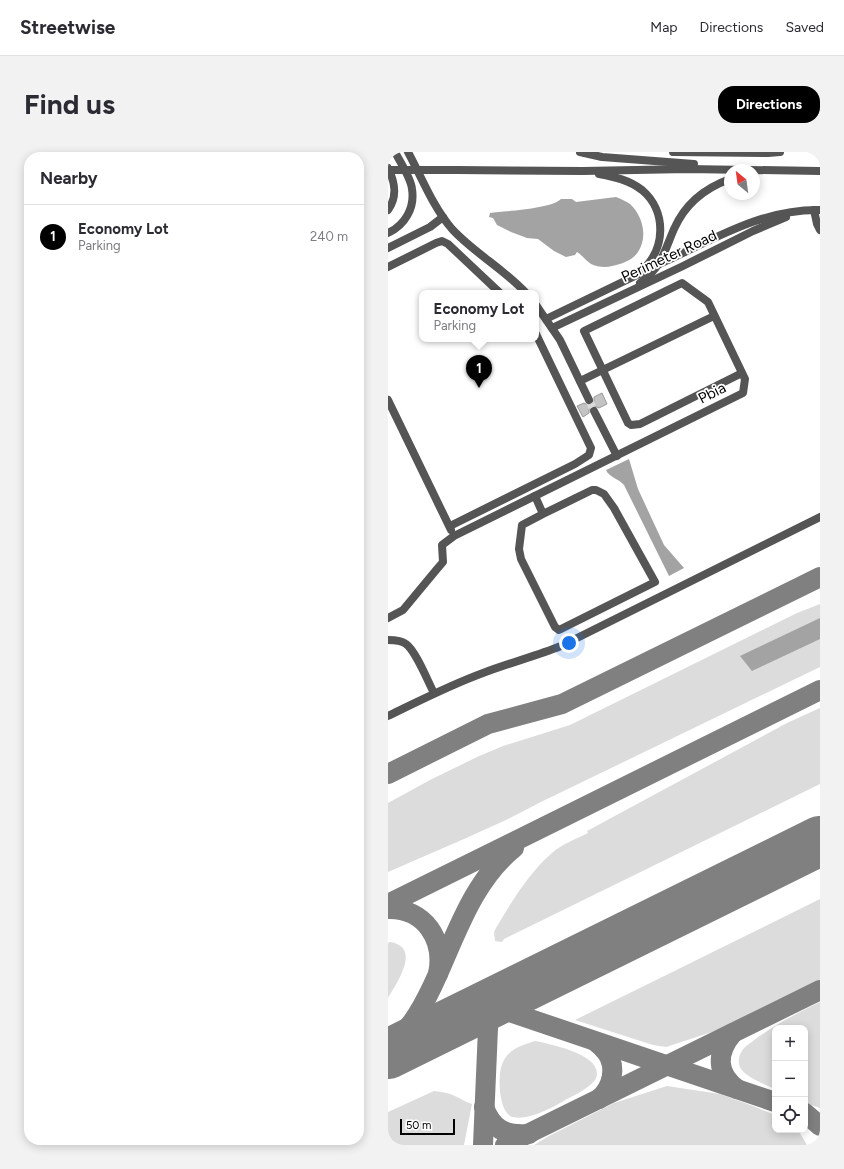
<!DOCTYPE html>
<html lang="en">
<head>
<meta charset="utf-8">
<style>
	body { margin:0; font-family:Figtree,sans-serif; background:#f2f2f3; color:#2b2b33 }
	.controls { position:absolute; right:12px; bottom:12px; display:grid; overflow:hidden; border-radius:8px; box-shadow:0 2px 10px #0003 }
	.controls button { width:36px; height:36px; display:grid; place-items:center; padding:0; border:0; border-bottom:1px solid #e1e1e2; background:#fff; color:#2b2b33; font:20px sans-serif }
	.compass { position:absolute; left:336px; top:12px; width:36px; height:36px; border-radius:50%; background:#fff; box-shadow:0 2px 10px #0003; rotate:331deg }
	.scale { position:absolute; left:12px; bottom:10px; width:55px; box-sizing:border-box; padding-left:4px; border:2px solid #000; border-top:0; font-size:11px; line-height:14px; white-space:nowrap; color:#000; -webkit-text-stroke:3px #fff; paint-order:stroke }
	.you { position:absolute; left:181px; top:491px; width:14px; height:14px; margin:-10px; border:3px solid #fff; border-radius:50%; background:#1a73e8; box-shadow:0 0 0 6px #1a73e833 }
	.badge { display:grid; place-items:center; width:26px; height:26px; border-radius:50%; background:#000; color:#fff; font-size:13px; font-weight:700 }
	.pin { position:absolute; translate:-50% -33px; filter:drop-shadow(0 1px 2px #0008) }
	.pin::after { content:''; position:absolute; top:21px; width:14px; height:12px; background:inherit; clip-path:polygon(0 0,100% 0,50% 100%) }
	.popup { position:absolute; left:31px; top:138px; width:120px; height:52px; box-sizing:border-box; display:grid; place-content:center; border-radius:8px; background:#fff; filter:drop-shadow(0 1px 3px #0005); font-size:13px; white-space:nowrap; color:#7c7c81 }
	.popup b { font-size:15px; color:#2b2b33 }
	.popup::after { content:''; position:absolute; left:50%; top:100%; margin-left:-8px; border:8px solid transparent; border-top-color:#fff }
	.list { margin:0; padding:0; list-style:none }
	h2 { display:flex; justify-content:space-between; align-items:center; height:52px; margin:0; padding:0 16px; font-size:17px }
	h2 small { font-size:13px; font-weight:400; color:#7c7c81 }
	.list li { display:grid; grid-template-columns:26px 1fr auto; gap:12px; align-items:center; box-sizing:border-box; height:64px; padding:0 16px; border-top:1px solid #e1e1e2 }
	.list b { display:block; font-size:15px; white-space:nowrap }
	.list p { margin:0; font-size:13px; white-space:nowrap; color:#7c7c81 }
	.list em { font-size:13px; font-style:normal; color:#7c7c81 }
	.icon { flex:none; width:22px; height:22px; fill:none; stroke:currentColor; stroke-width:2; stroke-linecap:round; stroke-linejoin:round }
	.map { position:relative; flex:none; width:432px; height:993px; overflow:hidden; border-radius:16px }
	header { display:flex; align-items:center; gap:24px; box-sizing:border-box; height:56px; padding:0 20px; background:#fff; border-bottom:1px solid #e1e1e2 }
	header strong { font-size:19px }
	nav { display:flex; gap:22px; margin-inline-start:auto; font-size:14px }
	.intro { display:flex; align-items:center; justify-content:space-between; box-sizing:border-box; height:96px; padding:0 24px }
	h1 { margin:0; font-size:28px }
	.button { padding:10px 18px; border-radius:16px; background:#000; color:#fff; font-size:14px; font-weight:700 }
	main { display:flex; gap:24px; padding:0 24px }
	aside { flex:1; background:#fff; border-radius:16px; box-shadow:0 2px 10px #0003 }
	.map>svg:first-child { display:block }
	.green { fill:#dcdcdc }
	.water { fill:#a3a3a3 }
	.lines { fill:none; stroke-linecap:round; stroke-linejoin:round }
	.taxiway { stroke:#808080; stroke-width:20 }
	.runway { stroke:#808080; stroke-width:50 }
	.building { fill:#c4c4c4; stroke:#999 }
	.minor-tunnel { stroke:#d9d9d9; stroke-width:8; stroke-dasharray:8 4; stroke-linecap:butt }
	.minor { stroke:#555; stroke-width:8 }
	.minor-bridge { stroke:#555; stroke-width:8 }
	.labels { text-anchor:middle; stroke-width:3.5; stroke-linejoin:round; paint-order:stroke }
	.street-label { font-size:15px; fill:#000; stroke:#fff }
</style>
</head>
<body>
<header>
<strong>Streetwise</strong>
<nav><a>Map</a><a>Directions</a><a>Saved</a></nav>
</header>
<div class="intro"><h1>Find us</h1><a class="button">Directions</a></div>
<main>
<aside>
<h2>Nearby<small></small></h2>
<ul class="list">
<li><span class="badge">1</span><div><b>Economy Lot</b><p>Parking</p></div><em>240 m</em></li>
</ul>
</aside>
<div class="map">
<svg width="432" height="993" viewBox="0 0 432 993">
	<rect width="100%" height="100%" fill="#fff"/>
	<g class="green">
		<polygon points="432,452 432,515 155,649 118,668 76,687 0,720 0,651 42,628 89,605 115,594 182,573 409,461"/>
		<path d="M432,556V632L116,787L114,790L107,789L106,780L108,776C124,749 141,721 164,701C174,692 188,687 200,681L199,679L401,570Z"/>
		<polygon points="432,747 432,828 330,878 278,895 265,893 187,868"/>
		<path d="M2,790C34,795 9,831 0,846V791Z"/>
		<path d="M432,850V956L417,951V876H387V937C378,933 358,925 353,917C350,912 350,904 354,899C356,895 361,892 365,889C386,873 409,861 432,850Z"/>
		<path d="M147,889C162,892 217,903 208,926C205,934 187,943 179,947C166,955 140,969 125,965C110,962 109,921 115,910C121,897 134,893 147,889Z"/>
		<polygon points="279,934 332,942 365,954 387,963 387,978 410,978 419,993 146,993 161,984 226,951"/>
		<path d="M46,939C54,940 62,941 69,945C75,948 78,950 84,952L76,993H0V960Z"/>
	</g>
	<g class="water">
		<path d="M228,45C233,47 238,49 242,52C255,64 260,85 250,100C245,108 234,112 224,114C218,116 209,115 203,112C198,109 194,103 189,100L187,103L178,105L166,99L150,87L139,86L123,80L109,73L105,66L101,65L102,61C117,59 163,57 173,47H184L188,50Z"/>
		<path d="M241,307L250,337L276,393L296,416L281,424L236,333C231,327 221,325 218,318Z"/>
		<polygon points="432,466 432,487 364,519 352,504"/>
	</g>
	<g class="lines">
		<g class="taxiway">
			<polyline points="0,622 100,572 174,552 432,425"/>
			<polyline points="0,752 432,538"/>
			<path d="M0,757C37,756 57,788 50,822C70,777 87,727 126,696"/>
			<path d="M345,881C328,901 328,921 349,937"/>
			<path d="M208,890C212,893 216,897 219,901C229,916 224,936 211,947"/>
			<path d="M0,896C24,877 38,849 50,822"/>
			<path d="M96,955C104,977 117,984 141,982"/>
			<polyline points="417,961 432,974"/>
			<polyline points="95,993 101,853 387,950"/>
			<polyline points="117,993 432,838"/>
		</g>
		<polyline class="runway" points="0,902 432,689"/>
	</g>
	<polygon class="building" points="214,241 219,252 211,256 207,254 203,254 201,258 201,261 195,265 189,254 196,251 200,253 204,253 206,249 206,245"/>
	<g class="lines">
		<polyline class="minor-tunnel" points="201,248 206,259"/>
		<g class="minor">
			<path d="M20,0C34,26 45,55 64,77C86,101 116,117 138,141"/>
			<polyline points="192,0 214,5 306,12"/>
			<polyline points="285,0 380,1 392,0"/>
			<path d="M0,16C7,30 10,44 0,58"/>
			<polyline points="69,18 195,19 300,17 432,19"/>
			<path d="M211,22C227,25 241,28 254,38C279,59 278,98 253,119"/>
			<polyline points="426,58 429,72 432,78"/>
			<path d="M0,81C17,73 27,56 24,37C23,26 12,10 7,0"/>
			<polyline points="0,96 42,75 55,65"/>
			<polyline points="0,115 48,91 54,89 60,92 112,141"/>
			<path d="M252,131C274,115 276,100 286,77C297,52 317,36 342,27"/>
			<polyline points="148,153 172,188 201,248"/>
			<path d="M158,167C198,148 238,128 278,109C328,86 375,57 432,58"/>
			<polyline points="164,176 295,114 365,79 398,65"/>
			<polyline points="192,229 326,164"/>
			<polyline points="0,248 63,378"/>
			<polyline points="206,259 229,304"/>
			<polyline points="147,344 155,362 134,373 131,397 133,407 167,475 171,478 267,430 226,356 216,342 208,338 204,338 155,362"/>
			<polyline points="62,374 187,312 201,303 203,296 148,182"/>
			<polyline points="0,466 15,458 49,417 55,410 54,393 66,384 355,241 357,227 320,150 294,131 196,179 240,271 243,273 252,272 354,221"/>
			<path d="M0,488C6,488 13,488 18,492C28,499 40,530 46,541"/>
			<path d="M0,564C31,549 62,533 95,521C121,511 148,504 173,494L432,365"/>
		</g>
		<polyline class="minor-bridge" points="0,18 69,18"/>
	</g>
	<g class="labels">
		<g class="street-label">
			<text transform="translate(281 104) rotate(-25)" y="5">Perimeter Road</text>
			<text transform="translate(324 241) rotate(-27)" y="5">Pbia</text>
		</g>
	</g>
</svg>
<div class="controls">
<button>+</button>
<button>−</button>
<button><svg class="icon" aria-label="locate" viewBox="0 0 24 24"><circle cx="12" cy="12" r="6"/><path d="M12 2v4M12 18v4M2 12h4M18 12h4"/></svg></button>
</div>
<svg class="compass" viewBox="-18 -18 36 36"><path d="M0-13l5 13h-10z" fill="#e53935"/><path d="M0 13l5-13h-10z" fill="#7c7c81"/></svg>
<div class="scale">50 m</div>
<div class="you"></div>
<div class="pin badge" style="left:91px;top:236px">1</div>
<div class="popup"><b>Economy Lot</b>Parking</div>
</div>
</main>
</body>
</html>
